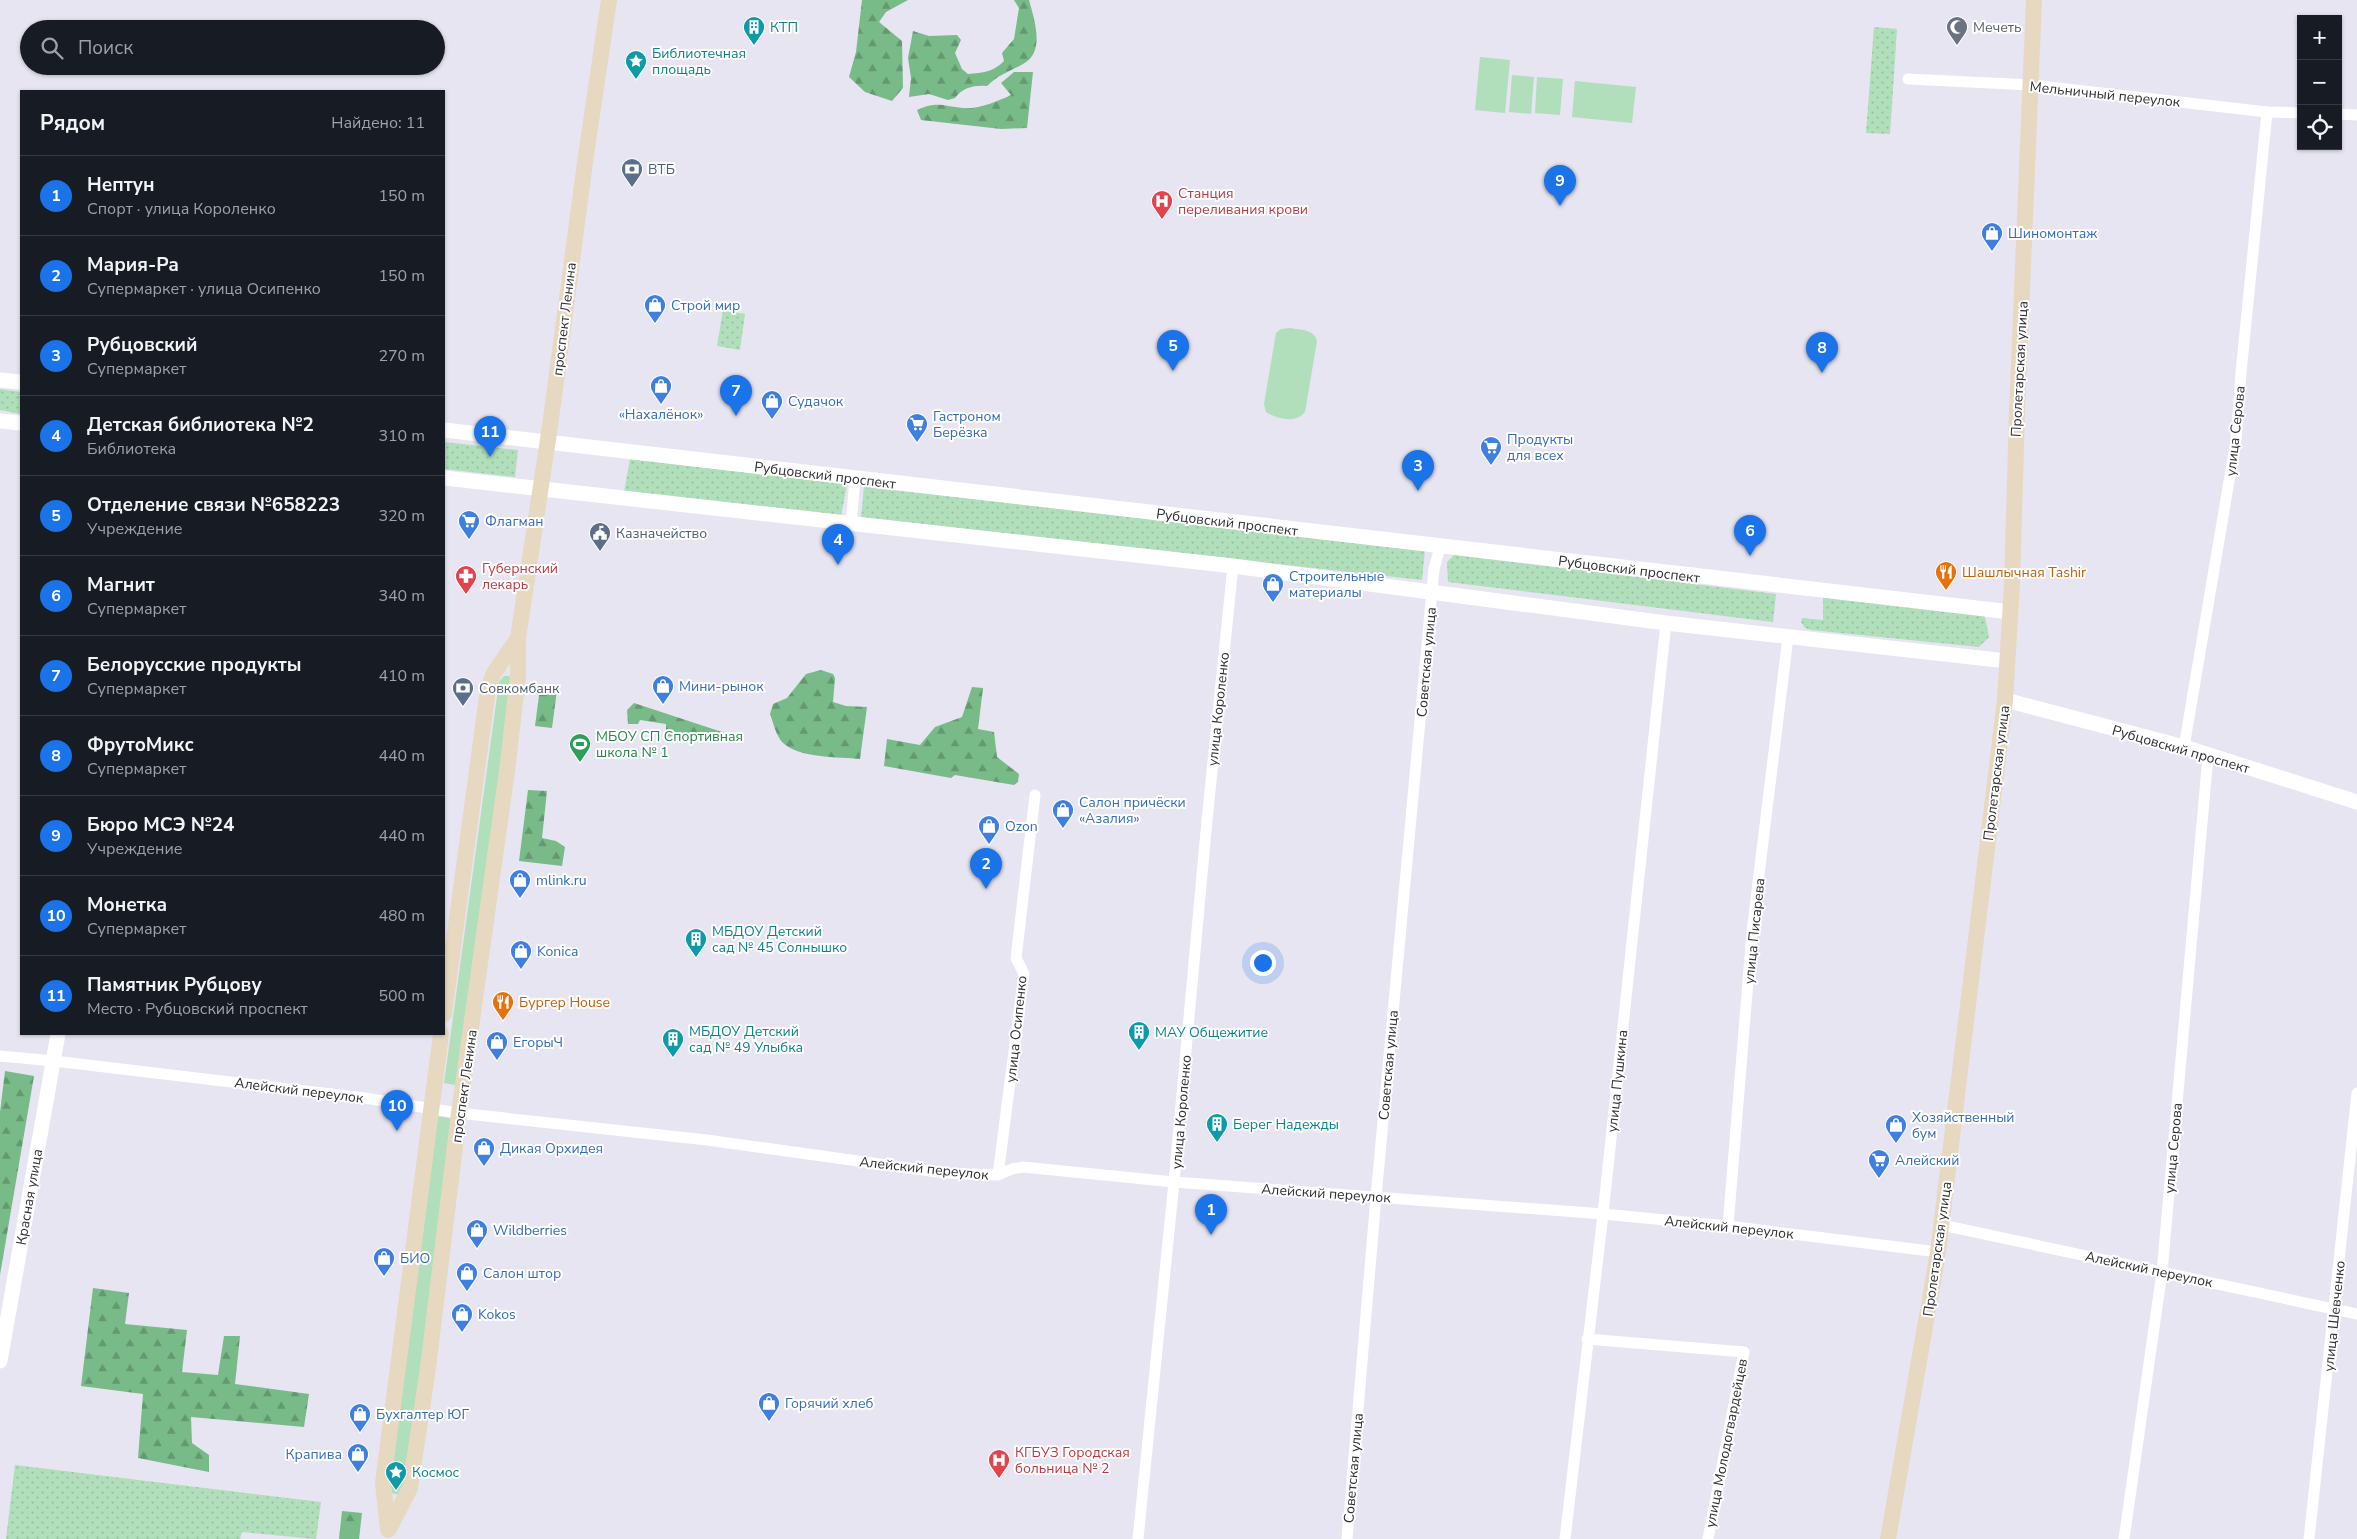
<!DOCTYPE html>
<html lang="ru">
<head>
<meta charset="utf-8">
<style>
	body { margin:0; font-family:"Nunito Sans",sans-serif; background:#242831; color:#f1f3f6 }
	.controls { position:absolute; right:15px; top:15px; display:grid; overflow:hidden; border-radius:0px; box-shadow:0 1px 4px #0004 }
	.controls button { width:45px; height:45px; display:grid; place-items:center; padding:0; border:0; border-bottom:1px solid #363941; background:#171b24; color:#f1f3f6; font:25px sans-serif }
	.you { position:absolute; left:1262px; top:962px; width:18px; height:18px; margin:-12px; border:4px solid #fff; border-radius:50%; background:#1a73e8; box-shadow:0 0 0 8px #1a73e833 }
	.badge { display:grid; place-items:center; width:32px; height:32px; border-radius:50%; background:#1a73e8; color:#fff; font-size:16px; font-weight:700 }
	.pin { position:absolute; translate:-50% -41px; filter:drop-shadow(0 1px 2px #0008) }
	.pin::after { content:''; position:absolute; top:26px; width:18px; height:15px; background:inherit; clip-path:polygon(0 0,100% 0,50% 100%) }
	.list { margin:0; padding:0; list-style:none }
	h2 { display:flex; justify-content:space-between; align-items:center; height:65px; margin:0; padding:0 20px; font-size:21px }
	h2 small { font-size:16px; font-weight:400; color:#9ea1a6 }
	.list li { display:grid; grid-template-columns:32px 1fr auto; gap:15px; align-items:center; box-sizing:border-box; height:80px; padding:0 20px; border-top:1px solid #363941 }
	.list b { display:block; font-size:19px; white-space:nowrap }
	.list p { margin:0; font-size:16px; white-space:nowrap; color:#9ea1a6 }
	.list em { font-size:16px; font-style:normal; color:#9ea1a6 }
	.icon { flex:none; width:28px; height:28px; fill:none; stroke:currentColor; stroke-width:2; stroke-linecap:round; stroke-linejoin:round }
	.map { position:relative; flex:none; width:2357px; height:1539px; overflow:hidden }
	.search { position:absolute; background:#171b24; box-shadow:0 1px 4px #0004; left:20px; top:20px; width:425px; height:55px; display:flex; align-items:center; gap:12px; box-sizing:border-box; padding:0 18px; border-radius:28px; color:#9ea1a6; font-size:19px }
	.panel { position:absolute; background:#171b24; box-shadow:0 1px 4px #0004; left:20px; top:90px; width:425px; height:945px; border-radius:0px }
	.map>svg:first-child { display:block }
	.grass { fill:#b1debb }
	.forest { fill:url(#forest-firs) }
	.park { fill:url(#park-dots) }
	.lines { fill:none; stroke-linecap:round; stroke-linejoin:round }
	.minor { stroke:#fff; stroke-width:11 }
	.tertiary { stroke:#fff; stroke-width:15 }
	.secondary { stroke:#e7d9c1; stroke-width:16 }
	.labels { text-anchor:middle; stroke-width:4; stroke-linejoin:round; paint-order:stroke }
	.culture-label { font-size:14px; fill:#0d838f; stroke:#fff; text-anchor:start }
	.worship-label { font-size:14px; fill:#5b616d; stroke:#fff; text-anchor:start }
	.street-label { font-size:14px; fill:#2f2f34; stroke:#fff }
	.service-label { font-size:14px; fill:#4e5e75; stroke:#fff; text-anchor:start }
	.health-label { font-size:14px; fill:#be3a42; stroke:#fff; text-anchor:start }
	.shop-label { font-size:14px; fill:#366cbe; stroke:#fff; text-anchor:start }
	.food-label { font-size:14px; fill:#c56008; stroke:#fff; text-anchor:start }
	.leisure-label { font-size:14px; fill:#27864d; stroke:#fff; text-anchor:start }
</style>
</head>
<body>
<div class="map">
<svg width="2357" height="1539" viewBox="0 0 2357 1539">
	<defs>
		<pattern id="forest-firs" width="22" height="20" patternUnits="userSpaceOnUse" patternTransform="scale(1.25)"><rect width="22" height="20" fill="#78bb89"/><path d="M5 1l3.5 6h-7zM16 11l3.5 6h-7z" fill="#639871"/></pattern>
		<pattern id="park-dots" width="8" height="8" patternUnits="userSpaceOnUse" patternTransform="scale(1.25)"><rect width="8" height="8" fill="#b1debb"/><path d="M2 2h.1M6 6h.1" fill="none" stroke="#99bfa1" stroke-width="1.8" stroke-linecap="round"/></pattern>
	</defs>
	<rect width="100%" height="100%" fill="#e6e5f1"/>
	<g class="grass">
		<polygon points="1480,57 1510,60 1505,113 1475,110"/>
		<polygon points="1512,75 1534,77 1531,114 1509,112"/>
		<polygon points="1537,77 1563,79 1560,115 1535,113"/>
		<polygon points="1575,81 1636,87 1632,123 1572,117"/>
		<path d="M1290,328C1301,330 1314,329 1317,341L1305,412C1296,424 1277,419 1266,412L1264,404L1276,333L1281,329Z"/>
		<polygon points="504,676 509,676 512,681 460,1086 444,1083 499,682"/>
		<polygon points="436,1116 455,1119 405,1490 400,1495 391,1493 387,1484"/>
	</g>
	<g class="forest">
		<polygon points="862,0 908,0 886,12 879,22 902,41 903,88 892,101 865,92 849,77 856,52"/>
		<path d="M1014,0H1029C1034,19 1046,52 1023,64C1009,72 999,74 987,86C975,85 963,87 955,98L948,100L929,94L909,97L911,78L908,58L913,31L929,36L957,35L961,40L955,53L962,69L968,74C983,73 993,72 1004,61L1002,53L1014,39L1019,8Z"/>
		<path d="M1014,72H1033L1027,128L1001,129L921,120L917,110C938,101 942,106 963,108C976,110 999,101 1011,95L1001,83Z"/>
		<path d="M821,670L833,674L835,678L833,702L846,706L867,707L860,759C839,757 797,758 782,742C776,735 773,722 770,714L773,704L787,698L806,674Z"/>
		<polygon points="972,687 983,688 978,729 994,732 997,757 1019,774 1018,782 1014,785 955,775 951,778 884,766 887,739 920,745 935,727 962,717"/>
		<polygon points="540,688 557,690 552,728 535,726"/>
		<polygon points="634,703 725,733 730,736 729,741 666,736 666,724 640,720 638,724 628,724 627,710"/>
		<polygon points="528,790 547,791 542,838 556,841 565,847 562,866 519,861"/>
		<polygon points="5,1071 34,1076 0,1275 0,1112"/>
		<polygon points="93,1288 129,1293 125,1324 187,1330 182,1372 218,1375 224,1336 240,1336 235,1384 309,1394 304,1427 191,1417 192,1443 209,1455 209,1472 138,1458 143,1394 81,1386"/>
		<polygon points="342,1511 362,1513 359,1539 339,1539"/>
	</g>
	<g class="park">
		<polygon points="1874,27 1897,29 1890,134 1866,133"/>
		<polygon points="723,310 745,314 740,350 717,346"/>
		<polygon points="0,389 21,392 21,414 0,410"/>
		<polygon points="444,442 518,450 515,477 444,469"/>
		<polygon points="630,459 847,484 841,517 624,493"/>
		<polygon points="864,487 1425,549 1422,580 861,518"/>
		<polygon points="1454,555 1776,594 1773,622 1448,582 1447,562"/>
		<polygon points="1823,597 1977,612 1985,617 1989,637 1979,647 1811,630 1805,628 1801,622 1802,618 1823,620"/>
		<polygon points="15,1465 321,1502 316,1539 242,1532 240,1539 6,1539"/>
	</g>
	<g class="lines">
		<g class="minor">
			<polyline points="1908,79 2031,85 2267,112 2301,113"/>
			<polyline points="2338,114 2357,115"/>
			<polyline points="851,524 855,479"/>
			<polyline points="2184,747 2236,440 2241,373 2267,112"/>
			<polyline points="0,1056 54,1061 365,1098 458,1113 707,1140 944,1173 998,1175 1012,1169 1023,1167 1174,1182 1603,1214 1728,1226 1938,1252"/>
			<polyline points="998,1175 1024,974 1016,958 1035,795"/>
			<polyline points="1942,1225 2357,1314"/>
			<polyline points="1728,1226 1752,932 1788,637"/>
			<polyline points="1587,1339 1744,1352 1708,1539"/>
			<polyline points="1138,1539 1174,1182 1207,820 1233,566"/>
			<polyline points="1347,1539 1376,1197 1434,569 1440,547"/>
			<polyline points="1565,1539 1603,1214 1666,623"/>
			<polyline points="2124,1539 2162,1272 2208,756"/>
			<polyline points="2309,1539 2357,1093"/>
		</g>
		<g class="tertiary">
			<polyline points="0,380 21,382"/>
			<polyline points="0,421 21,423"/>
			<polyline points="444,430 2011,612"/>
			<polyline points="444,478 1233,566 1666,623 2007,661"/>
			<polyline points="2005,700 2184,747 2357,802"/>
			<polyline points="0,1361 58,1034"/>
		</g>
		<g class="secondary">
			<polyline points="444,1014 488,689 494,673 518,638"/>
			<polyline points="389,1529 410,1488 428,1368 459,1113 507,771 518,676 518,638 550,426 586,155 609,0"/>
			<polyline points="388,1530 383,1483 441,1034"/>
			<polyline points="1888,1539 1938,1252 2005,700 2012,585 2017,411 2034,0"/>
		</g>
	</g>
	<defs>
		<g id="building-pin" transform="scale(1.125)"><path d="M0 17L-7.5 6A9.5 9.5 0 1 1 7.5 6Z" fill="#0f9aa8" stroke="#fff"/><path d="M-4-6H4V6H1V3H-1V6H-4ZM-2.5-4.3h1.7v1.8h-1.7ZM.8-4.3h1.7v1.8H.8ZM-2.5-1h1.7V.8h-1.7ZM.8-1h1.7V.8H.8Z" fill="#fff"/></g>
		<g id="mosque-pin" transform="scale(1.125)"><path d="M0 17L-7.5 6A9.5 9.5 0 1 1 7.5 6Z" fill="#6b7280" stroke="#fff"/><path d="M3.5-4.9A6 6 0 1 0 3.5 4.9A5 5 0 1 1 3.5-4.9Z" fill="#fff"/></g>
		<g id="sight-pin" transform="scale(1.125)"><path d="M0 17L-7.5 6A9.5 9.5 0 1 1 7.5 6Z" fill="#0f9aa8" stroke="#fff"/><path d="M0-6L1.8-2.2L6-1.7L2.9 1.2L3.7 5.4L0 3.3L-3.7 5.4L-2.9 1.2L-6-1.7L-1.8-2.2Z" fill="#fff"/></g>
		<g id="bank-pin" transform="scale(1.125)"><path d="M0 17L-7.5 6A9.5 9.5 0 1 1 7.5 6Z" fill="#5c6f8a" stroke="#fff"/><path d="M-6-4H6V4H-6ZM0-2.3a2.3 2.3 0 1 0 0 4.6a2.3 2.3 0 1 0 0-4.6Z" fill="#fff"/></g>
		<g id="hospital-pin" transform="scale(1.125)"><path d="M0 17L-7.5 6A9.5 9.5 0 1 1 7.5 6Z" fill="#e0444e" stroke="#fff"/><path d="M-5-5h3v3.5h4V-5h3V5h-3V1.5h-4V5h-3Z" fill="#fff"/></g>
		<g id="shop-pin" transform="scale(1.125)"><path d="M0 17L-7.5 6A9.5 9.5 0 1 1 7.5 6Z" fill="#3f7fe0" stroke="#fff"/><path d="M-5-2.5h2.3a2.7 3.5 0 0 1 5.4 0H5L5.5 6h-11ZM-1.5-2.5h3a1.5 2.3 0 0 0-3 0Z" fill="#fff"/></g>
		<g id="supermarket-pin" transform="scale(1.125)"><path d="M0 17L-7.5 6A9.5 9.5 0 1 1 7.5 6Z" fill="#3f7fe0" stroke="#fff"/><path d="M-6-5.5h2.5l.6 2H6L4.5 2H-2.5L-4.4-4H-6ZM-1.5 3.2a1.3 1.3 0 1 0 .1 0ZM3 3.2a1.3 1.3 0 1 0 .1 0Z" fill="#fff"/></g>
		<g id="civic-pin" transform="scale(1.125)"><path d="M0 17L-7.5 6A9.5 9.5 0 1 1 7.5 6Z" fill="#5c6f8a" stroke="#fff"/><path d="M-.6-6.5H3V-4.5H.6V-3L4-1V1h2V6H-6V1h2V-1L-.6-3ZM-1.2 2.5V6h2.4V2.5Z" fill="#fff"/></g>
		<g id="restaurant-pin" transform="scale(1.125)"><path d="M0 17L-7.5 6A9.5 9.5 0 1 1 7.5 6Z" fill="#e8710a" stroke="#fff"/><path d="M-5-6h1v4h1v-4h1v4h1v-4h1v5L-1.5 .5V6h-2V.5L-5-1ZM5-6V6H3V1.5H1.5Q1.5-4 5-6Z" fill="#fff"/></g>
		<g id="pharmacy-pin" transform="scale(1.125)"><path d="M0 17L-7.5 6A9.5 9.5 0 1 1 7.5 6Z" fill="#e0444e" stroke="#fff"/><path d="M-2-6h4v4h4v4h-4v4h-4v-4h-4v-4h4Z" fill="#fff"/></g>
		<g id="stadium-pin" transform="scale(1.125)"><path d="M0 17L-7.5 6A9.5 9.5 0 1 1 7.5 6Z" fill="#2e9e5b" stroke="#fff"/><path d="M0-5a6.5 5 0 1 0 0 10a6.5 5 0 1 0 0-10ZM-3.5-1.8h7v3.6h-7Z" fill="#fff"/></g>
	</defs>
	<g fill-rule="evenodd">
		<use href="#building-pin" x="754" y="27"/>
		<use href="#mosque-pin" x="1957" y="27"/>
		<use href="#sight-pin" x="636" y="61"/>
		<use href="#bank-pin" x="632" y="169"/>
		<use href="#hospital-pin" x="1162" y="201"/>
		<use href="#shop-pin" x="1992" y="233"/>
		<use href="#shop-pin" x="655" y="305"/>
		<use href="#shop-pin" x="661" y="386"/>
		<use href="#shop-pin" x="772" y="401"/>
		<use href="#supermarket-pin" x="917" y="424"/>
		<use href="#supermarket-pin" x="1491" y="447"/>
		<use href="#supermarket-pin" x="469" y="521"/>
		<use href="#civic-pin" x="600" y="533"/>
		<use href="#restaurant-pin" x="1946" y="572"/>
		<use href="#pharmacy-pin" x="466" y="576"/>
		<use href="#shop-pin" x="1273" y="584"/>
		<use href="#shop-pin" x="663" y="686"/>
		<use href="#bank-pin" x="463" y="688"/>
		<use href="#stadium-pin" x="580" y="744"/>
		<use href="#shop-pin" x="1063" y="810"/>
		<use href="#shop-pin" x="989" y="826"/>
		<use href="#shop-pin" x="520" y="880"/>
		<use href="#building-pin" x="696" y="939"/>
		<use href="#shop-pin" x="521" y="951"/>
		<use href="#restaurant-pin" x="503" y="1002"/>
		<use href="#building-pin" x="1139" y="1032"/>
		<use href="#building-pin" x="673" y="1039"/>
		<use href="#shop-pin" x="497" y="1042"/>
		<use href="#building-pin" x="1217" y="1124"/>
		<use href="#shop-pin" x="1896" y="1125"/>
		<use href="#shop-pin" x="484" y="1148"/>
		<use href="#supermarket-pin" x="1879" y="1160"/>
		<use href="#shop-pin" x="477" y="1230"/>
		<use href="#shop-pin" x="384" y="1258"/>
		<use href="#shop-pin" x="467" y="1273"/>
		<use href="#shop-pin" x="462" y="1314"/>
		<use href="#shop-pin" x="769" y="1403"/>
		<use href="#shop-pin" x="360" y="1414"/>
		<use href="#shop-pin" x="358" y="1454"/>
		<use href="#hospital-pin" x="999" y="1460"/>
		<use href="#sight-pin" x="396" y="1472"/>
	</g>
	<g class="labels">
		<g class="culture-label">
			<text x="770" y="32">КТП</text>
			<text x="652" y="58">Библиотечная<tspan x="652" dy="16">площадь</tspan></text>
			<text x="712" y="936">МБДОУ Детский<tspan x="712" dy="16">сад № 45 Солнышко</tspan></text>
			<text x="689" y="1036">МБДОУ Детский<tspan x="689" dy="16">сад № 49 Улыбка</tspan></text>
			<text x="1155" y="1037">МАУ Общежитие</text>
			<text x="1233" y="1129">Берег Надежды</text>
			<text x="412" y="1477">Космос</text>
		</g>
		<g class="worship-label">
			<text x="1973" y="32">Мечеть</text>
		</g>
		<g class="street-label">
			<text transform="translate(2105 94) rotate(6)" y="5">Мельничный переулок</text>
			<text transform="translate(564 319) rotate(-83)" y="5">проспект Ленина</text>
			<text transform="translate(2019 369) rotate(-87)" y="5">Пролетарская улица</text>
			<text transform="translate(2235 431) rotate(-84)" y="5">улица Серова</text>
			<text transform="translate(825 475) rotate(7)" y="5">Рубцовский проспект</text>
			<text transform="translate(1227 522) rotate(7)" y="5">Рубцовский проспект</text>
			<text transform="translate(1629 569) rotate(7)" y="5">Рубцовский проспект</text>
			<text transform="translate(1426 662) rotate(-85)" y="5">Советская улица</text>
			<text transform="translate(1218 709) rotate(-84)" y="5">улица Короленко</text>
			<text transform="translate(2181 749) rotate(16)" y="5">Рубцовский проспект</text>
			<text transform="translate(1996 773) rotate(-83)" y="5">Пролетарская улица</text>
			<text transform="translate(1754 931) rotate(-84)" y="5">улица Писарева</text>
			<text transform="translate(1016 1029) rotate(-84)" y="5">улица Осипенко</text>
			<text transform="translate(1388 1065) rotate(-85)" y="5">Советская улица</text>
			<text transform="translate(1617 1081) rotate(-84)" y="5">улица Пушкина</text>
			<text transform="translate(464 1086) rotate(-82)" y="5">проспект Ленина</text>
			<text transform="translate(299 1090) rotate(7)" y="5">Алейский переулок</text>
			<text transform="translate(1181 1112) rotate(-85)" y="5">улица Короленко</text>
			<text transform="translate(2173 1148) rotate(-85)" y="5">улица Серова</text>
			<text transform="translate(924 1168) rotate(6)" y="5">Алейский переулок</text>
			<text transform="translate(1326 1193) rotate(4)" y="5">Алейский переулок</text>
			<text transform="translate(29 1197) rotate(-80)" y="5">Красная улица</text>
			<text transform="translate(1729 1227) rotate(6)" y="5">Алейский переулок</text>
			<text transform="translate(1937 1249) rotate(-82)" y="5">Пролетарская улица</text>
			<text transform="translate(2149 1269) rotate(12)" y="5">Алейский переулок</text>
			<text transform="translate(2334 1316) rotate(-84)" y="5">улица Шевченко</text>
			<text transform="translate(1726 1443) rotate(-79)" y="5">улица Молодогвардейцев</text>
			<text transform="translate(1353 1468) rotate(-85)" y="5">Советская улица</text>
		</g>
		<g class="service-label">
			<text x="648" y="174">ВТБ</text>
			<text x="616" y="538">Казначейство</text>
			<text x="479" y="693">Совкомбанк</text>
		</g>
		<g class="health-label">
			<text x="1178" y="198">Станция<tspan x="1178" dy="16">переливания крови</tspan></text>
			<text x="482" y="573">Губернский<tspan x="482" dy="16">лекарь</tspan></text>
			<text x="1015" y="1457">КГБУЗ Городская<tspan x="1015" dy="16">больница № 2</tspan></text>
		</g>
		<g class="shop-label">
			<text x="2008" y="238">Шиномонтаж</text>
			<text x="671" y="310">Строй мир</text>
			<text x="788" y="406">Судачок</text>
			<text x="661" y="419" text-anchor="middle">«Нахалёнок»</text>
			<text x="933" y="421">Гастроном<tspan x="933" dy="16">Берёзка</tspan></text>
			<text x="1507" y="444">Продукты<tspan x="1507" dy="16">для всех</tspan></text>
			<text x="485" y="526">Флагман</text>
			<text x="1289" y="581">Строительные<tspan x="1289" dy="16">материалы</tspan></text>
			<text x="679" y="691">Мини-рынок</text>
			<text x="1079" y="807">Салон причёски<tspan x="1079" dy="16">«Азалия»</tspan></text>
			<text x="1005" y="831">Ozon</text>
			<text x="536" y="885">mlink.ru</text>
			<text x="537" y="956">Konica</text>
			<text x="513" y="1047">ЕгорыЧ</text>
			<text x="1912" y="1122">Хозяйственный<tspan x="1912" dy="16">бум</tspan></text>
			<text x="500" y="1153">Дикая Орхидея</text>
			<text x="1895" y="1165">Алейский</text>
			<text x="493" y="1235">Wildberries</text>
			<text x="400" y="1263">БИО</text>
			<text x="483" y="1278">Салон штор</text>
			<text x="478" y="1319">Kokos</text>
			<text x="785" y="1408">Горячий хлеб</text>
			<text x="376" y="1419">Бухгалтер ЮГ</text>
			<text x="342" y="1459" text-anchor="end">Крапива</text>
		</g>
		<g class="food-label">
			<text x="1962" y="577">Шашлычная Tashir</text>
			<text x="519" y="1007">Бургер House</text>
		</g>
		<g class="leisure-label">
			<text x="596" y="741">МБОУ СП Спортивная<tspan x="596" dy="16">школа № 1</tspan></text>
		</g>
	</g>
</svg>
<div class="controls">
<button>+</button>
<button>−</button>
<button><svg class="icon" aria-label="locate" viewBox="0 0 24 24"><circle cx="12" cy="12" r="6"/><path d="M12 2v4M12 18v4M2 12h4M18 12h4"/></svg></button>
</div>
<div class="you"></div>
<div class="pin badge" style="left:1211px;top:1235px">1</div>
<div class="pin badge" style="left:986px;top:889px">2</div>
<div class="pin badge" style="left:1418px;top:491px">3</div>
<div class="pin badge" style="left:838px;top:565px">4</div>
<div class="pin badge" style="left:1173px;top:371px">5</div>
<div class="pin badge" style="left:1750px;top:556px">6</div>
<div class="pin badge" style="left:736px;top:416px">7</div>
<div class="pin badge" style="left:1822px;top:373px">8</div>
<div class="pin badge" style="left:1560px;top:206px">9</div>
<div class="pin badge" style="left:397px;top:1131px">10</div>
<div class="pin badge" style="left:490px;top:457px">11</div>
<div class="search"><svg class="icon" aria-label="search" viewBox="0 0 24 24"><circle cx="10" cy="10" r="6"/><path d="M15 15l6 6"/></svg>Поиск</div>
<section class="panel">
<h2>Рядом<small>Найдено: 11</small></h2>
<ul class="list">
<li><span class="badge">1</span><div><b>Нептун</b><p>Спорт · улица Короленко</p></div><em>150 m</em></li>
<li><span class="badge">2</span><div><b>Мария-Ра</b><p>Супермаркет · улица Осипенко</p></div><em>150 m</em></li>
<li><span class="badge">3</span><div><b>Рубцовский</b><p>Супермаркет</p></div><em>270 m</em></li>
<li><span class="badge">4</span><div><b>Детская библиотека №2</b><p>Библиотека</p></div><em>310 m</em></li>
<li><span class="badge">5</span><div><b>Отделение связи №658223</b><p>Учреждение</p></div><em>320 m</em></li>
<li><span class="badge">6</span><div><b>Магнит</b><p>Супермаркет</p></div><em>340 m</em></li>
<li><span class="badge">7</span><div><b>Белорусские продукты</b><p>Супермаркет</p></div><em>410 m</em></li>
<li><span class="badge">8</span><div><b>ФрутоМикс</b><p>Супермаркет</p></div><em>440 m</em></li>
<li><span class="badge">9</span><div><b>Бюро МСЭ №24</b><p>Учреждение</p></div><em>440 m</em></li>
<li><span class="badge">10</span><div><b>Монетка</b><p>Супермаркет</p></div><em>480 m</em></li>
<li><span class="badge">11</span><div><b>Памятник Рубцову</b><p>Место · Рубцовский проспект</p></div><em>500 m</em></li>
</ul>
</section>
</div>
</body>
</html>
